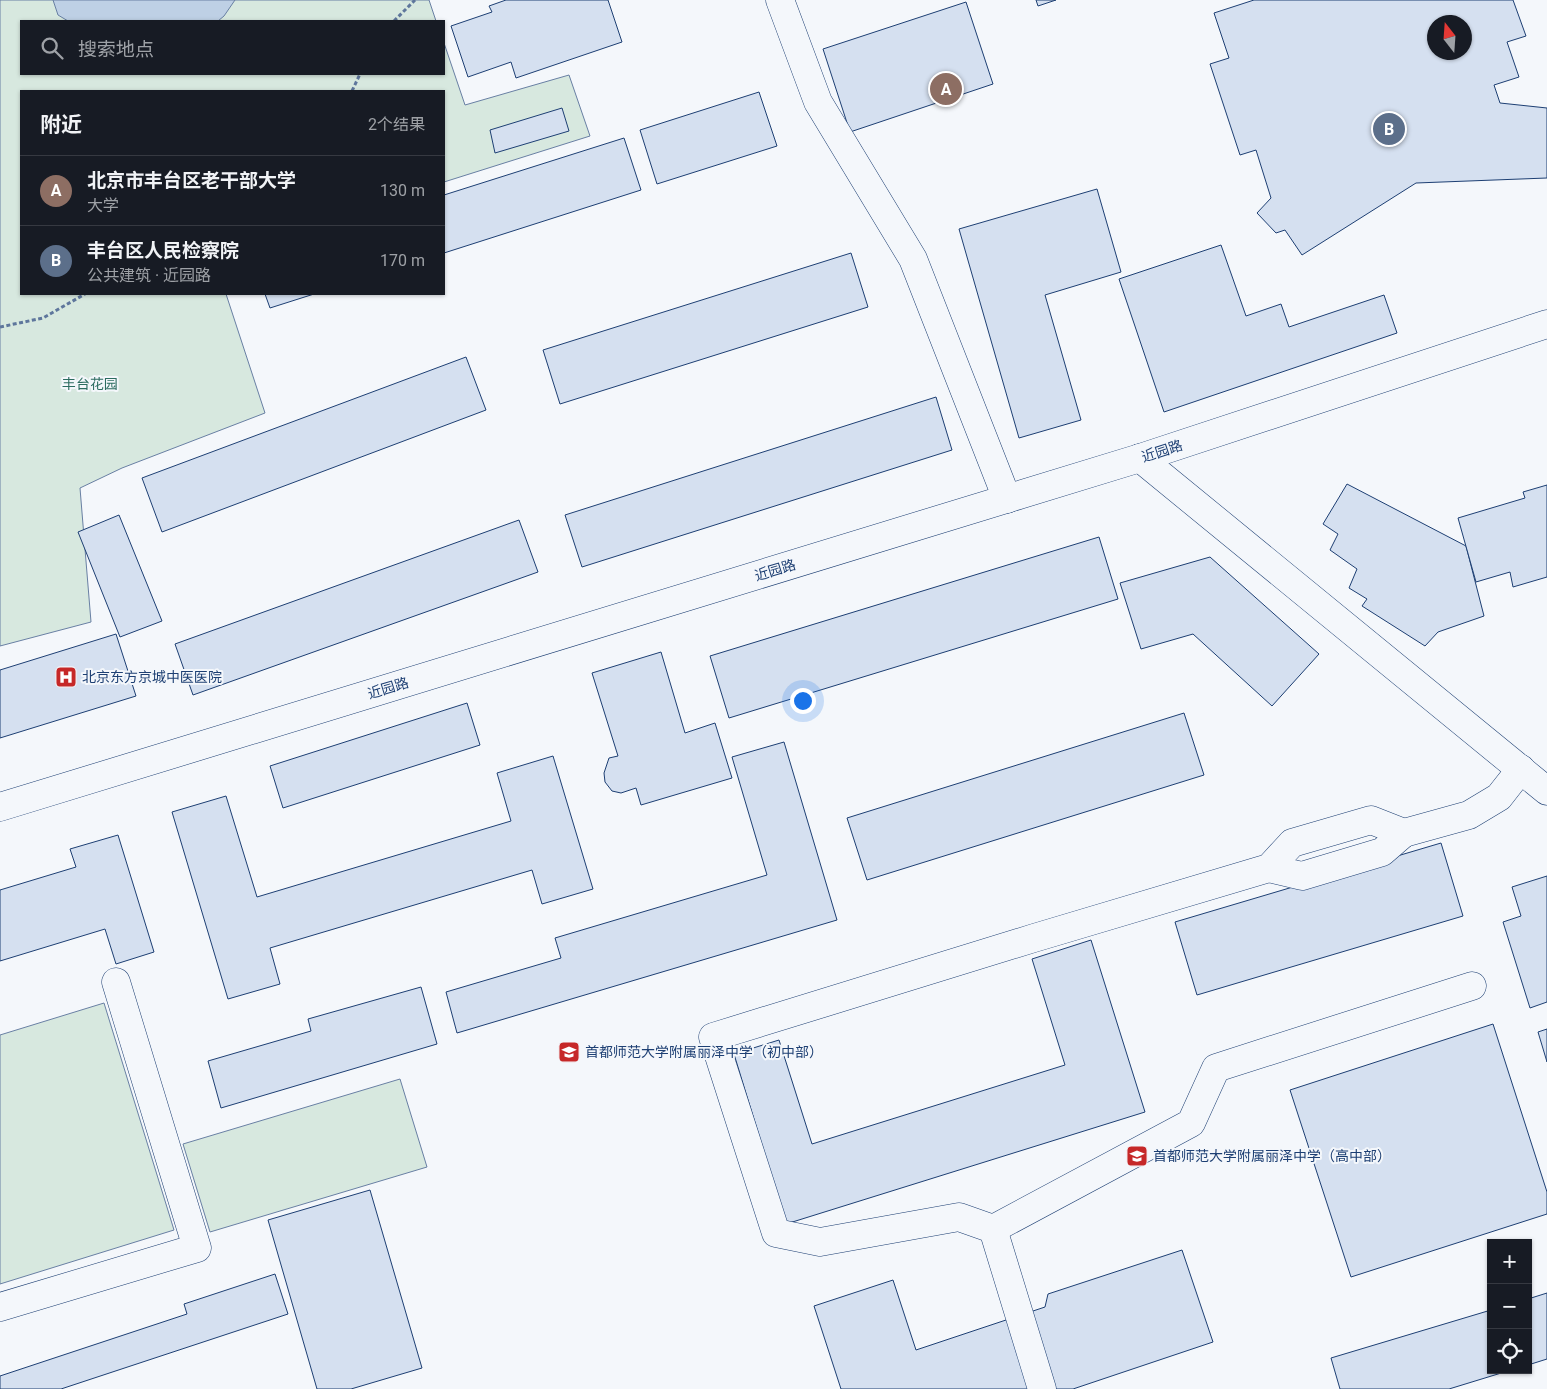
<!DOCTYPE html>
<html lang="zh">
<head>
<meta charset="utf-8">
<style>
	body { margin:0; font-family:Roboto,"Noto Sans SC",sans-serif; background:#242831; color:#f1f3f6 }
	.controls { position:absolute; right:15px; bottom:15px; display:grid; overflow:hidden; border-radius:0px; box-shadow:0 1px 4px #0004 }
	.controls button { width:45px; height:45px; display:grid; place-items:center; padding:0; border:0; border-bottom:1px solid #363941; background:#171b24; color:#f1f3f6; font:25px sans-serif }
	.compass { position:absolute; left:1427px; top:15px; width:45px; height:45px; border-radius:50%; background:#171b24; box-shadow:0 1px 4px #0004; rotate:343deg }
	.you { position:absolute; left:802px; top:700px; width:18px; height:18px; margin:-12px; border:4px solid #fff; border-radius:50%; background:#1a73e8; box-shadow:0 0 0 8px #1a73e833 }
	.badge { display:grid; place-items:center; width:32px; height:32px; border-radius:50%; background:#8c9099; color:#fff; font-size:16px; font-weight:700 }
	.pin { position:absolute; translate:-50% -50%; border:2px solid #fff; box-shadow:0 1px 5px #0006 }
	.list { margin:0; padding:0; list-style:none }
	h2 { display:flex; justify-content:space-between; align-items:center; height:65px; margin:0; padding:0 20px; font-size:21px }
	h2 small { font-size:16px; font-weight:400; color:#9ea1a6 }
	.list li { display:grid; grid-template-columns:32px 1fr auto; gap:15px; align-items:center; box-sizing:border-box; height:70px; padding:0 20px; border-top:1px solid #363941 }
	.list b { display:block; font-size:19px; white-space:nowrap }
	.list p { margin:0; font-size:16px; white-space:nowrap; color:#9ea1a6 }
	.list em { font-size:16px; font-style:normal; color:#9ea1a6 }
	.icon { flex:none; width:28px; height:28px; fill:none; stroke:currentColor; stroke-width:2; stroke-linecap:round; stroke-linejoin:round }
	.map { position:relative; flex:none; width:1547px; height:1389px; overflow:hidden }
	.search { position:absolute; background:#171b24; box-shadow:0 1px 4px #0004; left:20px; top:20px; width:425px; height:55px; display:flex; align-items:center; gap:12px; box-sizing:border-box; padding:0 18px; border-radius:0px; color:#9ea1a6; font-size:19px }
	.panel { position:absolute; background:#171b24; box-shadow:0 1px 4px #0004; left:20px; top:90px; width:425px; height:205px; border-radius:0px }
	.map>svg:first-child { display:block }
	.green { fill:#d7e8df; stroke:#687fa3 }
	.water { fill:#bed0e5; stroke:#687fa3 }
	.building { fill:#d5e0f0; stroke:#1d3f73; fill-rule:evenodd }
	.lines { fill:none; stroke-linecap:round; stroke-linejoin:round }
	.minor-casing { stroke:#1d3f73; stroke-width:29 }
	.path { stroke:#5e769c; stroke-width:3; stroke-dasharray:4 2.5; stroke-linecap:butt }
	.minor { stroke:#f4f7fb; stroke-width:28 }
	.labels { text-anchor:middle; stroke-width:4; stroke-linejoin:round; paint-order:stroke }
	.park-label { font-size:14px; fill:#2c6c60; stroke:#f4f7fb }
	.street-label { font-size:14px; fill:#1d3f73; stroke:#f4f7fb }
	.poi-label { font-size:14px; fill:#1d3f73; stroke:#f4f7fb; text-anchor:start }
</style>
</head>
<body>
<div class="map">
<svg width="1547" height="1389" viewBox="0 0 1547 1389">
	<rect width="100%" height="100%" fill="#f4f7fb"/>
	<g class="green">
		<polygon points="0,0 429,0 436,21 21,21 21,74 444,74 444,43 465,105 569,75 590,136 444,182 444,91 21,91 21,294 226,294 265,413 122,468 80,488 91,622 0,646"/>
		<polygon points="104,1003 174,1230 0,1284 0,1035"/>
		<polygon points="400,1079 427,1167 210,1232 183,1144"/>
	</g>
	<polygon class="water" points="53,0 235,0 224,16 218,21 68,21 58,15"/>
	<g class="building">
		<polygon points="506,0 608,0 622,42 516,78 511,62 468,77 451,26 492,12 489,6"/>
		<polygon points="1036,0 1056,0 1038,6"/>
		<path d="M1254,0H1513L1526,36L1507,42L1519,77L1494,85L1500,103L1547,108V178L1416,183L1302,255L1285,230L1276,233L1257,213L1271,198L1256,150L1240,155L1210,64L1229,58L1214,13ZM1434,22H1464V52H1434Z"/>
		<polygon points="966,2 993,84 850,132 823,49"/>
		<polygon points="759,92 777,146 657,184 640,130"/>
		<polygon points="562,108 569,131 495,153 490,130"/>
		<polygon points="624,138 641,190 444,253 444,195"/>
		<polygon points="1097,189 1121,272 1045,295 1081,420 1019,438 959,229"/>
		<polygon points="1221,245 1246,316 1281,304 1289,327 1384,295 1397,333 1164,412 1119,279"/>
		<polygon points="851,253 868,307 560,404 543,350"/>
		<polygon points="265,294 314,294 270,308"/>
		<polygon points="466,357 486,410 162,532 142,478"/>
		<polygon points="936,397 952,450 582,567 565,515"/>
		<polygon points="1347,484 1466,546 1484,616 1438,632 1425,646 1362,606 1367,599 1349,588 1357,569 1330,550 1338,534 1323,524"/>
		<polygon points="1547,485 1547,577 1513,587 1510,572 1476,582 1458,518 1525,498 1523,492"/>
		<polygon points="119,515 162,621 120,637 78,532"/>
		<polygon points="519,520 538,572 193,695 175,644"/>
		<polygon points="1099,537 1118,599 729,718 710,656"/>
		<polygon points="1210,557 1319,654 1272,706 1193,634 1141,649 1120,583"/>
		<polygon points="116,634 136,696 0,738 0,670"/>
		<polygon points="661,652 685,733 715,723 732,778 641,805 636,788 621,793 612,791 605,782 604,773 609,758 618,756 592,673"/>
		<polygon points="467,703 480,745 283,808 270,766"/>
		<polygon points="1184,713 1204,775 867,880 847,818"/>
		<polygon points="784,742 837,920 457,1033 446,992 561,958 555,938 767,875 732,757"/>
		<polygon points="553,756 593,889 542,904 532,870 270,948 280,984 228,999 172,812 226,796 257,897 511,821 497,773"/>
		<polygon points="118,835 154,952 116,964 105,929 0,961 0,890 76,867 70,849"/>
		<polygon points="1441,843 1463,916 1197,995 1175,922"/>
		<polygon points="1547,876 1547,1002 1530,1008 1503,922 1521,916 1512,887"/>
		<polygon points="1091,940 1145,1112 786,1224 734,1054 779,1040 812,1144 1065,1065 1032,959"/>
		<polygon points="421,987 437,1044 221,1108 208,1061 311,1031 308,1019"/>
		<polygon points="1493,1024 1547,1192 1547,1214 1351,1277 1290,1090"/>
		<polygon points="1547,1029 1547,1062 1538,1032"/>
		<polygon points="370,1190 422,1368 351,1389 317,1389 268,1220"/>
		<polygon points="1182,1250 1213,1342 1073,1389 841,1389 814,1306 893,1280 916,1350 1045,1307 1048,1294"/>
		<polygon points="275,1274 288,1314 61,1389 0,1389 0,1376 187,1314 184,1304"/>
		<polygon points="1547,1293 1547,1359 1528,1365 1528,1299"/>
		<polygon points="1491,1310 1491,1370 1511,1370 1449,1389 1340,1389 1331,1358"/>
	</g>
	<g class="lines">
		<g class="minor-casing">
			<g id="minor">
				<polyline points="780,0 818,102 913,259 1007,499"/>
				<polyline points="1140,458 1547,791"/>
				<polyline points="0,807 1140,458 1547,324"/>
				<polyline points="1404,833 1469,815 1499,797 1521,769"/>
				<polyline points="993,1229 1191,1123 1216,1068 1472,986"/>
				<polyline points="0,1307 197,1248 116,982"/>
				<polyline points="1042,1389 993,1229 959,1217 820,1242 776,1233 713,1037 1034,938 1269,868 1302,876 1382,852 1404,833 1371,820 1292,843 1269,868"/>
			</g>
		</g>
		<g class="path">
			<polyline points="394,21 415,0"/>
			<polyline points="352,91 360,74"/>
			<polyline points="0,327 43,318 85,294"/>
		</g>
		<use href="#minor" class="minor"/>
	</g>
	<defs>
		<g id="hospital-square" transform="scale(1.125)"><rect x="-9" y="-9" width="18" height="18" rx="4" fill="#c62828" stroke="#f4f7fb"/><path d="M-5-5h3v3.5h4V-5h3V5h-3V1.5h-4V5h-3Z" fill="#fff"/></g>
		<g id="school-square" transform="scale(1.125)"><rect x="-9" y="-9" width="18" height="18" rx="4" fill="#c62828" stroke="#f4f7fb"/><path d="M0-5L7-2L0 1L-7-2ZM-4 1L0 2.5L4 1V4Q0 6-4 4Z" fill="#fff"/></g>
	</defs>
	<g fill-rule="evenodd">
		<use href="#hospital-square" x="66" y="677"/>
		<use href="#school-square" x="569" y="1052"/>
		<use href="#school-square" x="1137" y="1156"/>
	</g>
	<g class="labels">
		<g class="park-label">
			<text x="90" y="389">丰台花园</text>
		</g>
		<g class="street-label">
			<text transform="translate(1162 451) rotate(-18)" y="5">近园路</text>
			<text transform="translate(775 570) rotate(-17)" y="5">近园路</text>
			<text transform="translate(388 688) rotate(-17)" y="5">近园路</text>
		</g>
		<g class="poi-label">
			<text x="82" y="682">北京东方京城中医医院</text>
			<text x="585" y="1057">首都师范大学附属丽泽中学（初中部）</text>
			<text x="1153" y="1161">首都师范大学附属丽泽中学（高中部）</text>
		</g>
	</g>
</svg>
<div class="controls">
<button>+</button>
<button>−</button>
<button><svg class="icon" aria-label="locate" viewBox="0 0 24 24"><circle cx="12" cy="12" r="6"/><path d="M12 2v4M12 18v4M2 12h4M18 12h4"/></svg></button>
</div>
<svg class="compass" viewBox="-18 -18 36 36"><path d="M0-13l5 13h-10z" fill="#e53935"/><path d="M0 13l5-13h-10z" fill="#9ea1a6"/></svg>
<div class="you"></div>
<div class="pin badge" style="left:946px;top:89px;background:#8d6e63">A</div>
<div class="pin badge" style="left:1389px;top:129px;background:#5c6f8a">B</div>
<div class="search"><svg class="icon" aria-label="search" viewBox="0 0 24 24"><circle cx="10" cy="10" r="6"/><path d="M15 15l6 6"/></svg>搜索地点</div>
<section class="panel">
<h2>附近<small>2个结果</small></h2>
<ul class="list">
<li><span class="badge" style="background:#8d6e63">A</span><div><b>北京市丰台区老干部大学</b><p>大学</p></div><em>130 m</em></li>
<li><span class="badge" style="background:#5c6f8a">B</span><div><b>丰台区人民检察院</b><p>公共建筑 · 近园路</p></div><em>170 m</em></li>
</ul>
</section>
</div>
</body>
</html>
